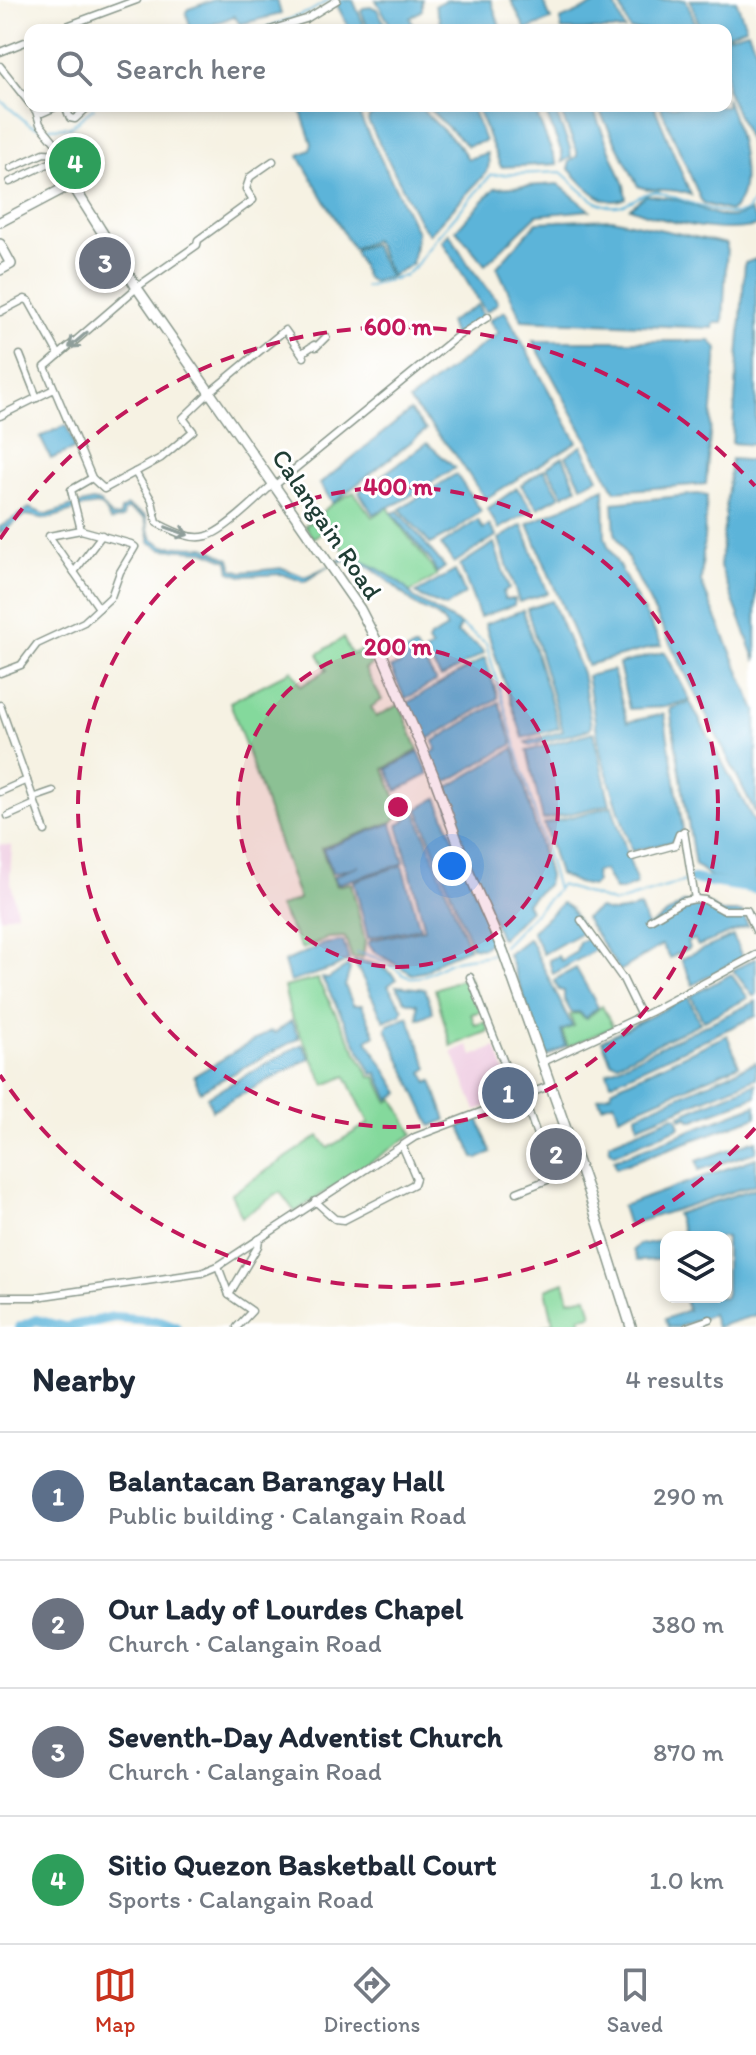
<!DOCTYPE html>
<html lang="en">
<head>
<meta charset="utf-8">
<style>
	body { margin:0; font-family:Itim,sans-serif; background:#f2f2f3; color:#1f2937 }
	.controls { position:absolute; right:24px; bottom:24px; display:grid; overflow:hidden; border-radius:16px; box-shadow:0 4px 12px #0003 }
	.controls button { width:72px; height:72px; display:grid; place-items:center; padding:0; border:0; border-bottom:2px solid #e0e1e3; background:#fff; color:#1f2937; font:40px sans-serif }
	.you { position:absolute; left:452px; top:866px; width:28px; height:28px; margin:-20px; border:6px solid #fff; border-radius:50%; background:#1a73e8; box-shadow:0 0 0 12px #1a73e833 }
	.badge { display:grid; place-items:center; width:52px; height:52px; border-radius:50%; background:#c8321e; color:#fff; font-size:26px; font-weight:700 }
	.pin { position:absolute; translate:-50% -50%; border:4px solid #fff; box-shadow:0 2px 8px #0006 }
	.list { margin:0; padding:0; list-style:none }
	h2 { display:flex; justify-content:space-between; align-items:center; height:104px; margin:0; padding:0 32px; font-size:34px }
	h2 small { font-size:26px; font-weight:400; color:#747a83 }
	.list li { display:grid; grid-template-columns:52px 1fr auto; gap:24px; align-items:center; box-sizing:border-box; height:128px; padding:0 32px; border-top:2px solid #e0e1e3 }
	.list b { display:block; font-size:30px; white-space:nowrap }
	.list p { margin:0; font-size:26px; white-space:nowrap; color:#747a83 }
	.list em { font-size:26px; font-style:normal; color:#747a83 }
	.icon { flex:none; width:44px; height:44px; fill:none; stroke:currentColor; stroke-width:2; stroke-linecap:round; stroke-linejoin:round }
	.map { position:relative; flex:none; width:756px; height:1327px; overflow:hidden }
	.search { position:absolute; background:#fff; box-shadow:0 4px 12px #0003; left:24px; right:24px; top:24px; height:88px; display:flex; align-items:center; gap:20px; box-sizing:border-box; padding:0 28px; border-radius:16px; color:#747a83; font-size:30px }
	.sheet { height:616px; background:#fff }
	nav { display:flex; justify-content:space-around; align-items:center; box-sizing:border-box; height:112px; border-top:2px solid #e0e1e3; background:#fff; font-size:22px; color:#747a83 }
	nav a { display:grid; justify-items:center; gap:4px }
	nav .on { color:#c8321e }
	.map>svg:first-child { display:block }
	.built { fill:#f0d0e4 }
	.green { fill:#84d99c; stroke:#528b68; stroke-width:2 }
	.water { fill:#5bb4d9; stroke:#3d7886; stroke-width:2 }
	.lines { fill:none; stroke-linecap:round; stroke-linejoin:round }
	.stream { stroke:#5bb4d9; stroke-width:2 }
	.river { stroke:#5bb4d9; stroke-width:10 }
	.street-casing { stroke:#8a988c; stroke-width:9 }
	.secondary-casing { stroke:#8a988c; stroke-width:12 }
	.street { stroke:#fff; stroke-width:6 }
	.secondary { stroke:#fff; stroke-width:9 }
	.oneway { stroke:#8f9e9a }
	.ring { fill:none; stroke:#c2185b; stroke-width:4; stroke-dasharray:14 10 }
	.labels { text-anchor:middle; stroke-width:6; stroke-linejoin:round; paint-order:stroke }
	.street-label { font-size:26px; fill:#1f3d34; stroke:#fff }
	.centre { fill:#c2185b; stroke:#fff; stroke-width:4 }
	.ring-label { font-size:24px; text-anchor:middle; font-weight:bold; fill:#c2185b; stroke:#fff; stroke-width:6; stroke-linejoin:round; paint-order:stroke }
</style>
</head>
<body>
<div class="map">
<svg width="756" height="1327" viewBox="0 0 756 1327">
	<rect width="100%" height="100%" fill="#fff"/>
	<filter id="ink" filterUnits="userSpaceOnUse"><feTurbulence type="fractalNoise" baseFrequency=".0125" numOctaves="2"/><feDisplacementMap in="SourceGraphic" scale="16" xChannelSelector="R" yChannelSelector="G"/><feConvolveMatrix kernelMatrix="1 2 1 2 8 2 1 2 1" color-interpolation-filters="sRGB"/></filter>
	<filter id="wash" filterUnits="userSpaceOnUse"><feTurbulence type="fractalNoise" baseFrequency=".006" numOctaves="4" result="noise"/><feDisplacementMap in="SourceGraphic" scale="32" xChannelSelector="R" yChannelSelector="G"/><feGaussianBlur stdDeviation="1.8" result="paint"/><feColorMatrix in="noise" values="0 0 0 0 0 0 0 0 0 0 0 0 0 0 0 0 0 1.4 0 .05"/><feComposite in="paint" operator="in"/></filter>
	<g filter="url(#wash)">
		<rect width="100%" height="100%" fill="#f6f2e3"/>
		<g class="built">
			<polygon points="0,844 12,846 10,877 17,913 0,918"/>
			<polygon points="468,1045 473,1056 496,1047 511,1089 503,1093 505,1100 476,1110 452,1052"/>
		</g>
		<g class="green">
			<path d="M354,492L372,517L388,507C402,533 423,551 437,576L410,592L375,567L347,556L329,528L313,538L305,526L333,503Z"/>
			<polygon points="343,638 351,654 362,650 372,665 365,669 382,700 371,707 376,717 400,704 418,750 384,769 402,813 392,822 321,848 336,886 351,883 365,941 363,957 352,958 345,937 328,938 302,949 279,907 299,899 230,702 292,670 301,686 327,670 318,654"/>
			<polygon points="468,976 482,1011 471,1014 475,1025 485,1022 489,1031 451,1046 435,989"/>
			<polygon points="317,979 370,1077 376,1077 388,1102 394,1099 413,1134 295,1212 280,1192 242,1217 231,1194 319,1136 328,1148 369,1123 346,1076 325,1085 290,1013 284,987"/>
			<polygon points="602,1006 613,1027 568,1047 562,1031 574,1026 570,1015 578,1013 586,1019"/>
			<polygon points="564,1282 569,1300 587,1296 592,1315 580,1317 582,1327 542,1327 553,1323 546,1289"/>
		</g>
		<g class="water">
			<polygon points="214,0 277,0 281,14 240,24 234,16 199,30 191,30 186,12 188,9"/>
			<polygon points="341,0 353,0 366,30 350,30 337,5"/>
			<polygon points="376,0 422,0 422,10 410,18 415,30 393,30"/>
			<polygon points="447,0 491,0 501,30 443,30 435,5"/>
			<polygon points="511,0 543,0 551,20 526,30"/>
			<polygon points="605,0 613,0 625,30 562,30 560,20"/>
			<polygon points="618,0 686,0 698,30 630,30"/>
			<polygon points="690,0 736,0 746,27 726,35 726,30 701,30"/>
			<polygon points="372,7 377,9 388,30 369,30 361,11 363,8"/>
			<polygon points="748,31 756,49 756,157 726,88 726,37"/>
			<path d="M726,98C739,130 756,195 730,211L705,204L701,200L660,106H726Z"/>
			<polygon points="299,106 373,106 362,112 360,117 417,232 412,264 391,276 374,240 353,249 300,158 299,155 310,150 312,144"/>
			<path d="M388,106H419C435,125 456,138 468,159L487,153C489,160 490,166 486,173L429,234L421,224L368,121L369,117Z"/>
			<polygon points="426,106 471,106 485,141 467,146"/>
			<polygon points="476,106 533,106 557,164 501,167"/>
			<polygon points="543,106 553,106 570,148 571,157 562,162 562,153"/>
			<path d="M558,106H592L624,185L626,198C603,210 583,184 569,169V162L577,156V151Z"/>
			<path d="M597,106H654L691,195C672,186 651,193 638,186Z"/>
			<polygon points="558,184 590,210 537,215 485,265 456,230 495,188"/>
			<path d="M646,195C656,197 668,197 678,200C704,206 722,227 750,211L756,220V226C719,235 665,222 630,208Z"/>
			<polygon points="612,219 727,244 723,323 714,323 713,328 522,320 497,267 537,222"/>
			<polygon points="449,233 470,267 496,299 498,303 486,312 483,308 442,241"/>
			<polygon points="372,244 390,277 372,282 366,277 355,253 356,249"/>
			<polygon points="756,259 756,445 732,443 745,263"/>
			<polygon points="478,305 483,317 454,337 449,322"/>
			<polygon points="505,311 577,442 485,499 455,454 409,401 498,333 489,320"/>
			<polygon points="533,341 710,341 717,348 706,484 615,491"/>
			<polygon points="410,411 426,430 333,503 320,484"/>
			<polygon points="66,425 76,448 51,459 40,437"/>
			<polygon points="427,443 455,468 400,502 373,514 359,492"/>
			<polygon points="582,446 598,478 582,486 566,456"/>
			<polygon points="563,457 577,488 563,495 547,467"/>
			<polygon points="731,459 756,461 756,661 720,566"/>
			<polygon points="544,469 560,496 538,508 521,485"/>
			<polygon points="456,474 481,511 455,531 430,544 400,509"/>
			<polygon points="517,488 533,510 499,529 487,509"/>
			<polygon points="604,488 605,537 608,546 662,645 587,665 528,524"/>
			<polygon points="699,494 707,496 701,582 756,711 756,814 615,533 613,503"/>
			<polygon points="92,501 100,502 112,517 120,516 121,510 127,506 146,516 148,530 153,539 164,546 205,547 230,559 233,569 243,572 283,568 305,577 329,566 304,582 282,574 242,576 230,572 228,561 204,551 162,549 150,542 145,518 128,509 124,512 123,518 110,521 106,511 99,505 78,508 77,505"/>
			<polygon points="75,505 76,510 47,519 26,515 0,533 0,527 29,508 47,515"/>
			<polygon points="398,511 445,567 437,573 431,561 392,513"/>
			<polygon points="478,520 483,529 489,525 496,536 454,563 441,545"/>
			<polygon points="522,525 548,593 519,602 499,539"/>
			<polygon points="494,543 509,589 503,592 504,599 515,599 514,605 480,617 460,565"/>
			<path d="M347,556C370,563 400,578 414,598L461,625L457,633L477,645L484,653L441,678L425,652L432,648L428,642L430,638L447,628C438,610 426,614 412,602C392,584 359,549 330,565Z"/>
			<polygon points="455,571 465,594 446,607 423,598 416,593"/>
			<polygon points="552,601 582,673 591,725 590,729 530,746 526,742 563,731 527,609"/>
			<polygon points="523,610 559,728 523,738 485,624"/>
			<polygon points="412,648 416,648 436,681 405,699 391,668 400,664 400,656"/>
			<polygon points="665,652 690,700 665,707 629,709 619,664"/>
			<polygon points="485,658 498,698 425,741 407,703"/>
			<polygon points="613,670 627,722 664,714 683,829 675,841 632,851 601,755 587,676"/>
			<polygon points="499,702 513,744 440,786 428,755 436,750 434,741"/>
			<polygon points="690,702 756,825 756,884 751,886 711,877 695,865 670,709"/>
			<polygon points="593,732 610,804 543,820 527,751"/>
			<polygon points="514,748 549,876 547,885 526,903 530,910 502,938 500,937 442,791"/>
			<polygon points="419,752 429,774 397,791 387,769"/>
			<polygon points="437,798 494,938 483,948 472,947 418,809"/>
			<polygon points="612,806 637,884 622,890 615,890 604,870 595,872 596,882 592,886 577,883 559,874 544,824"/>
			<polygon points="416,812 469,948 440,960 426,971 412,974 375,952 368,944 371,940 425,929 398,825"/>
			<polygon points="392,823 404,862 402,864 337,884 334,876 359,866 333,873 323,849"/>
			<polygon points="402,865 420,928 368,938 354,881"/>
			<path d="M703,901L721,912H742L748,926L698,946L694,939L687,942L689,948L670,958L662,945L620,971L585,918L599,908C611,916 627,910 640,907L648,927L683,903Z"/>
			<polygon points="562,903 570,908 584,931 543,954 532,931"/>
			<polygon points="733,936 742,957 693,985 681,959"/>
			<polygon points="529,938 572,1026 561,1031 566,1046 546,1057 508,954"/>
			<polygon points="588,938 595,950 553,974 549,960 558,956 561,961 576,952 579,942"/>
			<polygon points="343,941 349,960 334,968 290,982 284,962 324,944"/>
			<polygon points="756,958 756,995 753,996 733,970"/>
			<path d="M354,961C368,960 388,968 396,979L388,986L403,1009L401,1014L384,1021Z"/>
			<polygon points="348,966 350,969 345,986 353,1005 362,1005 375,1035 367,1040 400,1093 389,1099 377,1073 372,1074 322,978 328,979"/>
			<polygon points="576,968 598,1007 586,1018 579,1012 571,1012 564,999 564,991 559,990 554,980"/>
			<polygon points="731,974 748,998 703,1021 691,996"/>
			<polygon points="396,986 425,989 433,1012 418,1019 417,1004 405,1001"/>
			<polygon points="688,997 700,1023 618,1063 611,1062 602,1041"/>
			<polygon points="756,1001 756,1016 611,1083 607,1072"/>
			<polygon points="408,1016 428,1068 423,1072 428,1083 432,1081 446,1120 431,1126 386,1029 388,1025"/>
			<polygon points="291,1021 299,1038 200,1091 194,1076 270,1031 275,1033"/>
			<polygon points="727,1035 739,1065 619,1117 614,1102 602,1106 598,1098 611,1093 611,1089"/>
			<polygon points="302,1044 310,1058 212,1110 207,1097"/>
			<polygon points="756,1062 756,1078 638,1126 636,1115"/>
			<polygon points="756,1083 756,1096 694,1120 690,1120 688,1116 682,1119 680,1115"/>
			<polygon points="756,1105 756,1117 616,1168 614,1160"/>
			<polygon points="674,1116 677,1117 680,1127 614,1154 610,1150 609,1143"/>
			<polygon points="478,1118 491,1152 478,1159 474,1157 459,1125"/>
			<polygon points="756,1140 756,1152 699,1170 697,1161"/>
			<polygon points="756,1158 756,1184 628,1225 622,1206"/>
			<polygon points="756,1188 756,1315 716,1327 712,1314 678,1327 668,1327 665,1319 688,1310 684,1297 726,1297 726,1237 681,1237 683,1233 676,1214"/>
			<polygon points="660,1241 662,1245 666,1243 666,1256 656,1260 637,1261 633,1250 638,1245"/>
		</g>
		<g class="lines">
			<g class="stream">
				<polyline points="259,30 309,12 329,0"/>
				<polyline points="0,100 30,125 41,128"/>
				<polyline points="48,128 70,127 94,108"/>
				<path d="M365,287L404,276L415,267L435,239L491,175L561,172C572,181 586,198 599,203C627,215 637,190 657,192C677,195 730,223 746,211C750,208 753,200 756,196"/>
				<polyline points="462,626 486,643 557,889 560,885 615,903 688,880"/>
				<polyline points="503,946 557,890"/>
				<path d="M357,953C369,954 383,960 393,967C399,971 401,975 409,977C427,980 439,964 456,960C470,956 487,959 499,950"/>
			</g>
			<g class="river">
				<polyline points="693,879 756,889"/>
				<polyline points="20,1327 36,1320 64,1327"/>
				<polyline points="68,1327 114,1317 160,1321 176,1327"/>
			</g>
		</g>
	</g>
	<g filter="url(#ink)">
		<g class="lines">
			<g class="street-casing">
				<g id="street">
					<polyline points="56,30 137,0"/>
					<polyline points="270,30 306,19 337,0"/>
					<polyline points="0,52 30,40"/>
					<polyline points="0,66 30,104"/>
					<polyline points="65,106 70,118 75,119 89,106"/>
					<polyline points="97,106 99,106"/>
					<polyline points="34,109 42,113 58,106"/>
					<polyline points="36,111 40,124 57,145 60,190"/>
					<polyline points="11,168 44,153 58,154"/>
					<polyline points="10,182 58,159"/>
					<polyline points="72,184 98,168"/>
					<polyline points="0,312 25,299 29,301 59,355"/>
					<polyline points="302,353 314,345 316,347 326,337"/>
					<polyline points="20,355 37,398"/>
					<polyline points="0,416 54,389"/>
					<path d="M135,472L152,501L157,523C171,530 191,541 207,536C225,531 259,497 273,484"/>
					<polyline points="92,478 45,367 140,285 197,245 198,240 253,200 246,189 250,177 273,161"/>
					<polyline points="274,486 455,338 488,317"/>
					<polyline points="74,572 49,536 81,530"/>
					<polyline points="99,608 74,572 102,535"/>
					<polyline points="0,673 21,665 37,644 84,622 111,597 120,572 135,547 131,544 81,530 71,490 92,478 104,489 161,458 193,431 183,418 209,393 285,330 304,357"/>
					<polyline points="0,705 45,831"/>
					<polyline points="0,792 27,780"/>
					<polyline points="33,798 53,791"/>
					<polyline points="8,816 35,804"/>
					<polyline points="684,831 695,899"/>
					<polyline points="632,857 675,845 679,834 684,831"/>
					<polyline points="581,920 623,979 641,1016"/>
					<polyline points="650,920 681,902 695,899 705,900 723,910 747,910 756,931"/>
					<polyline points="470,977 518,1098"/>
					<polyline points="541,1063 650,1012 756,955"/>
					<polyline points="523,1096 541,1146 568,1136"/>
					<polyline points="517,1192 580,1167"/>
					<polyline points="315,1201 335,1219 344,1220 414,1184 416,1178 402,1145"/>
					<polyline points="218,1266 229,1295"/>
					<polyline points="0,1297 36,1297 201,1273 218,1266 415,1137 549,1086"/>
					<polyline points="237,1327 252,1311 229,1295 258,1246 259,1239"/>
					<polyline points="687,1327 710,1319"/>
				</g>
			</g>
			<g class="secondary-casing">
				<g id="secondary">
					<polyline points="0,222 72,184 137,288 360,609 377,642 433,774 469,873 503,951 588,1191 631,1327"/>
					<polyline points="0,244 11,264 0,270"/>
				</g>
			</g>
			<use href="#street" class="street"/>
			<use href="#secondary" class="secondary"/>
		</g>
		<defs><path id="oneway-shaft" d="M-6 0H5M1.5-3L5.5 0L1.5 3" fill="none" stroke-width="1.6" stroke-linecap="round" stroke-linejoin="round" transform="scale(2)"/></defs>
		<g class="oneway">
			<use href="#oneway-shaft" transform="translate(78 340) rotate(139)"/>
			<use href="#oneway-shaft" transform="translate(177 531) rotate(20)"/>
		</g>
	</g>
	<circle cx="398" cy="807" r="160" fill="#c2185b" fill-opacity=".12"/>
	<g class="ring">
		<circle cx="398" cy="807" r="160"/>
		<circle cx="398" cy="807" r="320"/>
		<path d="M755 1128A480 480 0 0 1 0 1075M0 539A480 480 0 0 1 755 486"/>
	</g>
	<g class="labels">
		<g class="street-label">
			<text transform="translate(327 524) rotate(56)" y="9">Calangain Road</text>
		</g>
	</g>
	<circle cx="398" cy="807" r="12" class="centre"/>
	<g class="ring-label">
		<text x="398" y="335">600 m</text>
		<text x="398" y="495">400 m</text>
		<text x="398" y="655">200 m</text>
	</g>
</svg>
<div class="controls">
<button><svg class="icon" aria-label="layers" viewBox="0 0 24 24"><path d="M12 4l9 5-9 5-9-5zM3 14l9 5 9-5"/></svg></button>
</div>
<div class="you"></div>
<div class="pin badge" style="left:508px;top:1093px;background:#5c6f8a">1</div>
<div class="pin badge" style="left:556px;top:1154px;background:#6b7280">2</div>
<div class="pin badge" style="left:105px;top:263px;background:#6b7280">3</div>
<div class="pin badge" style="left:75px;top:163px;background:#2e9e5b">4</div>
<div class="search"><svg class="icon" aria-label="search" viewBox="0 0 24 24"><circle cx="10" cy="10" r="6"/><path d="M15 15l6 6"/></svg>Search here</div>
</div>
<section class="sheet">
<h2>Nearby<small>4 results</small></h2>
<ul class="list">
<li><span class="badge" style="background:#5c6f8a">1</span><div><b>Balantacan Barangay Hall</b><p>Public building · Calangain Road</p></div><em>290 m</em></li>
<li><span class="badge" style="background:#6b7280">2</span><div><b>Our Lady of Lourdes Chapel</b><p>Church · Calangain Road</p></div><em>380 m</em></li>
<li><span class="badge" style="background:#6b7280">3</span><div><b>Seventh-Day Adventist Church</b><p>Church · Calangain Road</p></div><em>870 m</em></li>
<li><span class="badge" style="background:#2e9e5b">4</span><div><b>Sitio Quezon Basketball Court</b><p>Sports · Calangain Road</p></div><em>1.0 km</em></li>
</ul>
</section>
<nav>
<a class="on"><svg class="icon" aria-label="map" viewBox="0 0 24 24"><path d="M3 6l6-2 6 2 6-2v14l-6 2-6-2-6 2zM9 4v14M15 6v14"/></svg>Map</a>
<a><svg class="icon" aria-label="directions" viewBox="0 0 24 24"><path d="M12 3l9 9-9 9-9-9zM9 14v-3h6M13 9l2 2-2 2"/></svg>Directions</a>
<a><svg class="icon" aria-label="saved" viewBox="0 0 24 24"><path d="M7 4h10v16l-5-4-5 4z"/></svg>Saved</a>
</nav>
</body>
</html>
